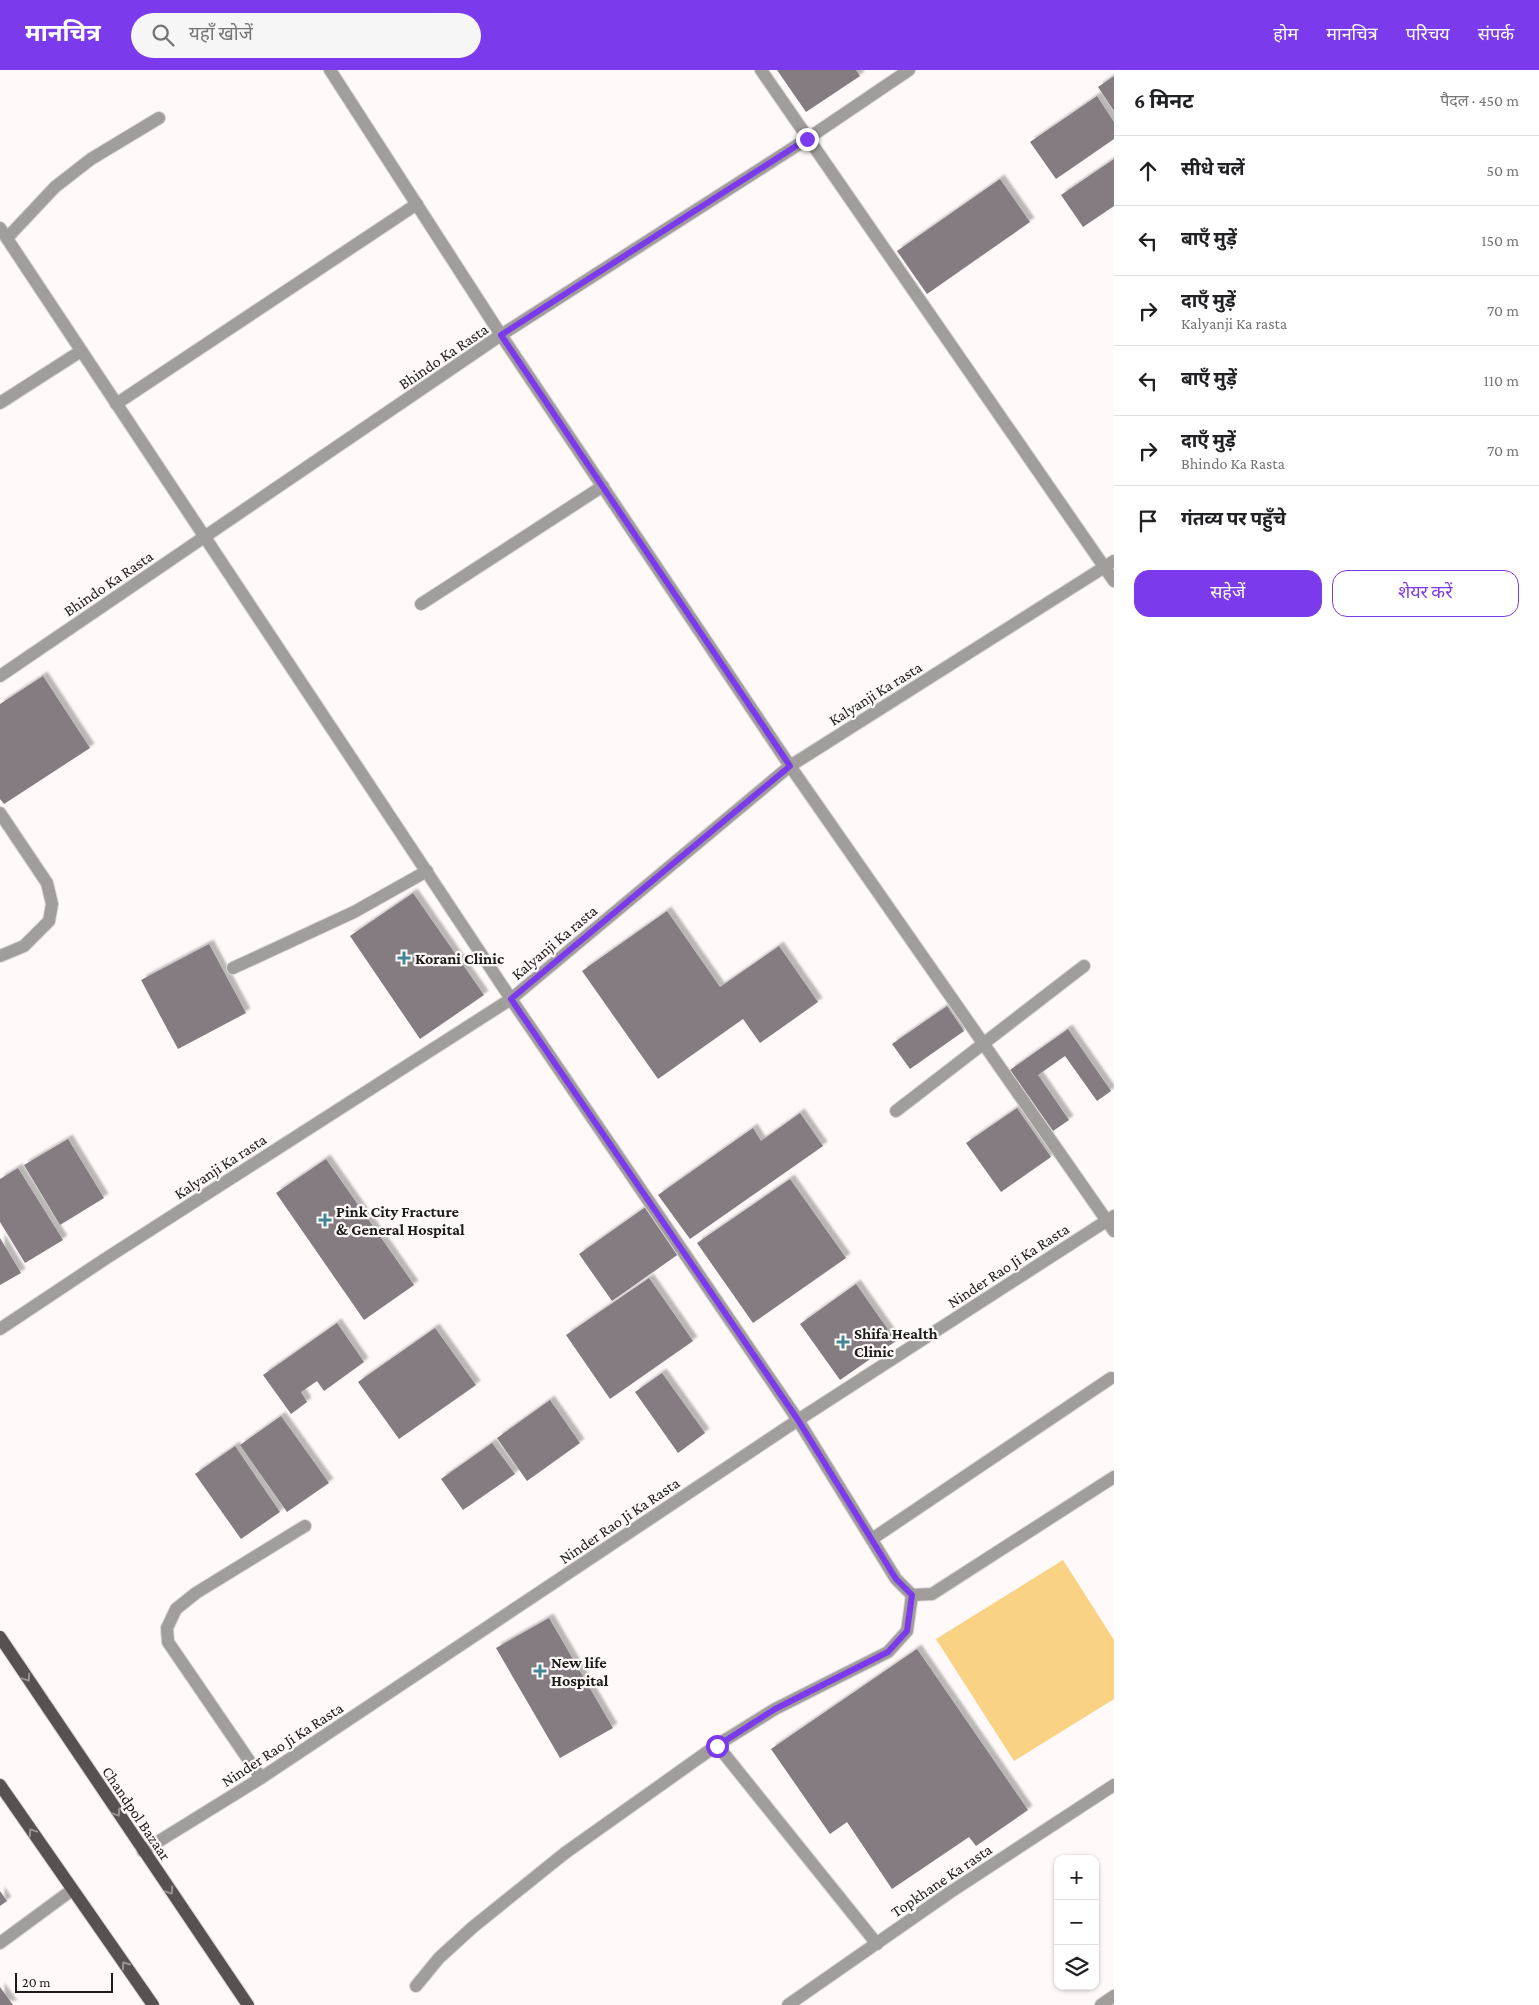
<!DOCTYPE html>
<html lang="hi">
<head>
<meta charset="utf-8">
<style>
	body { margin:0; font-family:"Crimson Pro","Noto Sans Devanagari",serif; background:#f6f6f6; color:#202124 }
	.controls { position:absolute; right:15px; bottom:15px; display:grid; overflow:hidden; border-radius:10px; box-shadow:0 1px 4px #0004 }
	.controls button { width:45px; height:45px; display:grid; place-items:center; padding:0; border:0; border-bottom:1px solid #e0e0e0; background:#fff; color:#202124; font:25px sans-serif }
	.scale { position:absolute; left:15px; bottom:12px; width:98px; box-sizing:border-box; padding-left:5px; border:2px solid #1d1a1a; border-top:0; font-size:14px; line-height:18px; white-space:nowrap; color:#1d1a1a; -webkit-text-stroke:4px #fff9f9; paint-order:stroke }
	.stop { position:absolute; width:15px; height:15px; margin:-11px; border:4px solid #7c3aed; border-radius:50%; background:#fff }
	.stop.end { background:#7c3aed; border-color:#fff; box-shadow:0 1px 5px #0008 }
	.list { margin:0; padding:0; list-style:none }
	h2 { display:flex; justify-content:space-between; align-items:center; height:65px; margin:0; padding:0 20px; font-size:21px }
	h2 small { font-size:16px; font-weight:400; color:#757577 }
	.list li { display:grid; grid-template-columns:32px 1fr auto; gap:15px; align-items:center; box-sizing:border-box; height:70px; padding:0 20px; border-top:1px solid #e0e0e0 }
	.list b { display:block; font-size:19px; white-space:nowrap }
	.list p { margin:0; font-size:16px; white-space:nowrap; color:#757577 }
	.list em { font-size:16px; font-style:normal; color:#757577 }
	.actions { display:flex; gap:10px; padding:15px 20px }
	.actions a { flex:1; padding:11px 0; border:1px solid #7c3aed; border-radius:15px; text-align:center; font-size:18px; color:#7c3aed }
	.actions .main { background:#7c3aed; color:#fff }
	.icon { flex:none; width:28px; height:28px; fill:none; stroke:currentColor; stroke-width:2; stroke-linecap:round; stroke-linejoin:round }
	.map { position:relative; flex:none; width:1114px; height:1935px; overflow:hidden }
	header { display:flex; align-items:center; gap:30px; box-sizing:border-box; height:70px; padding:0 25px; background:#7c3aed; color:#fff }
	header strong { font-size:24px }
	nav { display:flex; gap:28px; margin-inline-start:auto; font-size:18px }
	.search { width:350px; height:45px; background:#f6f6f6; display:flex; align-items:center; gap:12px; box-sizing:border-box; padding:0 18px; border-radius:28px; color:#757577; font-size:19px }
	main { display:flex }
	aside { flex:1; background:#fff }
	.map>svg:first-child { display:block }
	.green { fill:#fad283 }
	.building { fill:#847c80; filter:url(#shadow) }
	.lines { fill:none; stroke-linecap:round; stroke-linejoin:round }
	.street-casing { stroke:#dbd5d5; stroke-width:14 }
	.primary-casing { stroke:#dbd5d5; stroke-width:14 }
	.street { stroke:#a09d9b; stroke-width:12 }
	.primary { stroke:#57524f; stroke-width:12 }
	.oneway { stroke:#9a9593 }
	.route { stroke:#7c3aed; stroke-width:6 }
	.poi-dot { fill:#428595; stroke:#fff9f9; stroke-width:2 }
	.labels { text-anchor:middle; stroke-width:4.5; stroke-linejoin:round; paint-order:stroke }
	.street-label { font-size:16px; fill:#1d1a1a; stroke:#fff9f9 }
	.poi-label { font-size:16px; font-weight:bold; fill:#1d1a1a; stroke:#fff9f9; text-anchor:start }
</style>
</head>
<body>
<header>
<strong>मानचित्र</strong>
<div class="search"><svg class="icon" aria-label="search" viewBox="0 0 24 24"><circle cx="10" cy="10" r="6"/><path d="M15 15l6 6"/></svg>यहाँ खोजें</div>
<nav><a>होम</a><a>मानचित्र</a><a>परिचय</a><a>संपर्क</a></nav>
</header>
<main>
<div class="map">
<svg width="1114" height="1935" viewBox="0 0 1114 1935">
	<defs>
		<filter id="shadow"><feDropShadow dx="4.5" dy="-4.5" stdDeviation="1" flood-color="#0004"/></filter>
	</defs>
	<rect width="100%" height="100%" fill="#fff9f9"/>
	<polygon class="green" points="1063,1490 1114,1570 1114,1629 1014,1691 936,1569"/>
	<g class="building">
		<polygon points="777,0 856,0 860,6 806,42"/>
		<polygon points="1114,6 1114,41 1098,17"/>
		<polygon points="1097,26 1114,52 1114,69 1056,109 1030,72"/>
		<polygon points="1114,89 1114,136 1083,157 1061,125"/>
		<polygon points="1000,109 1030,152 927,224 897,181"/>
		<polygon points="43,606 90,678 4,734 0,729 0,634"/>
		<polygon points="413,823 484,925 420,969 350,866"/>
		<polygon points="667,841 720,917 779,876 818,932 760,973 743,949 658,1009 582,901"/>
		<polygon points="209,874 246,943 178,979 141,910"/>
		<polygon points="947,936 964,961 910,999 892,974"/>
		<polygon points="1068,959 1111,1021 1097,1031 1065,986 1038,1005 1069,1050 1053,1061 1010,1000"/>
		<polygon points="1017,1038 1051,1087 1001,1122 966,1073"/>
		<polygon points="800,1043 823,1076 690,1169 658,1125 753,1058 761,1071"/>
		<polygon points="68,1069 104,1128 60,1155 24,1095"/>
		<polygon points="326,1089 414,1215 364,1250 276,1123"/>
		<polygon points="18,1098 63,1170 25,1193 0,1152 0,1109"/>
		<polygon points="790,1109 846,1188 753,1253 697,1173"/>
		<polygon points="647,1136 680,1183 612,1231 579,1184"/>
		<polygon points="0,1168 21,1203 0,1215"/>
		<polygon points="649,1208 693,1271 610,1329 566,1265"/>
		<polygon points="856,1214 896,1271 840,1310 800,1254"/>
		<polygon points="337,1253 364,1292 324,1321 317,1311 301,1322 307,1332 291,1344 263,1305"/>
		<polygon points="435,1258 476,1315 399,1369 358,1312"/>
		<polygon points="662,1303 705,1363 678,1383 635,1322"/>
		<polygon points="550,1330 580,1373 527,1411 497,1368"/>
		<polygon points="281,1346 329,1413 287,1442 240,1375"/>
		<polygon points="492,1373 515,1404 463,1440 441,1409"/>
		<polygon points="235,1376 280,1442 241,1469 195,1404"/>
		<polygon points="549,1548 613,1658 560,1688 496,1578"/>
		<polygon points="917,1579 1028,1740 976,1776 969,1767 892,1819 847,1752 830,1764 771,1679"/>
		<polygon points="0,1821 7,1831 0,1836"/>
		<polygon points="0,1917 13,1935 0,1935"/>
	</g>
	<g class="lines">
		<g class="street-casing">
			<g id="street">
				<polyline points="330,0 501,265 790,696 1114,1161"/>
				<polyline points="761,0 1114,511"/>
				<polyline points="0,158 511,929 798,1350 896,1509 912,1525 932,1524 1114,1407"/>
				<polyline points="7,168 55,117 91,89 159,48"/>
				<polyline points="0,333 81,281"/>
				<polyline points="116,334 417,134"/>
				<polyline points="421,534 603,416"/>
				<polyline points="0,606 501,265 807,69 909,0"/>
				<polyline points="0,743 47,813 52,834 49,851 24,876 0,886"/>
				<polyline points="233,898 354,842 427,801"/>
				<polyline points="896,1041 1084,896"/>
				<polyline points="0,1259 105,1189 511,929 790,696 1114,491"/>
				<polyline points="872,1469 1111,1308"/>
				<polyline points="717,1675 877,1874"/>
				<polyline points="261,1708 168,1572 167,1558 176,1539 196,1523 305,1456"/>
				<polyline points="143,1781 261,1708 798,1350 1114,1146"/>
				<polyline points="0,1873 72,1820"/>
				<polyline points="416,1916 439,1888 473,1857 565,1783 717,1675 775,1639 888,1582 907,1561 912,1525"/>
				<polyline points="788,1935 949,1823 1114,1715"/>
				<polyline points="1101,1935 1114,1926"/>
			</g>
		</g>
		<g class="primary-casing">
			<g id="primary">
				<polyline points="0,1567 248,1935"/>
				<polyline points="0,1715 153,1935"/>
			</g>
		</g>
		<use href="#street" class="street"/>
		<use href="#primary" class="primary"/>
	</g>
	<defs><path id="oneway-chevron" d="M-2-3.5L2.5 0L-2 3.5" fill="none" stroke-width="1.6" stroke-linecap="round" stroke-linejoin="round" transform="scale(1.25)"/></defs>
	<g class="oneway">
		<use href="#oneway-chevron" transform="translate(27 1608) rotate(56)"/>
		<use href="#oneway-chevron" transform="translate(117 1743) rotate(56)"/>
		<use href="#oneway-chevron" transform="translate(32 1762) rotate(-124)"/>
		<use href="#oneway-chevron" transform="translate(170 1821) rotate(56)"/>
		<use href="#oneway-chevron" transform="translate(125 1895) rotate(-125)"/>
	</g>
	<g class="lines">
		<polyline class="route" points="717,1676 775,1639 888,1582 907,1561 912,1525 896,1509 798,1350 511,929 790,696 501,265 807,69"/>
	</g>
	<g class="poi-dot">
		<path d="M401.5 880.5h5v5h5v5h-5v5h-5v-5h-5v-5h5z"/>
		<path d="M322.5 1142.5h5v5h5v5h-5v5h-5v-5h-5v-5h5z"/>
		<path d="M840.5 1264.5h5v5h5v5h-5v5h-5v-5h-5v-5h5z"/>
		<path d="M537.5 1593.5h5v5h5v5h-5v5h-5v-5h-5v-5h5z"/>
	</g>
	<g class="labels">
		<g class="street-label">
			<text transform="translate(443 286) rotate(-34)" y="6">Bhindo Ka Rasta</text>
			<text transform="translate(108 513) rotate(-34)" y="6">Bhindo Ka Rasta</text>
			<text transform="translate(875 623) rotate(-32)" y="6">Kalyanji Ka rasta</text>
			<text transform="translate(554 872) rotate(-40)" y="6">Kalyanji Ka rasta</text>
			<text transform="translate(220 1096) rotate(-33)" y="6">Kalyanji Ka rasta</text>
			<text transform="translate(1008 1195) rotate(-33)" y="6">Ninder Rao Ji Ka Rasta</text>
			<text transform="translate(619 1450) rotate(-34)" y="6">Ninder Rao Ji Ka Rasta</text>
			<text transform="translate(282 1674) rotate(-33)" y="6">Ninder Rao Ji Ka Rasta</text>
			<text transform="translate(137 1743) rotate(56)" y="6">Chandpol Bazaar</text>
			<text transform="translate(941 1810) rotate(-34)" y="6">Topkhane Ka rasta</text>
		</g>
		<g class="poi-label">
			<text x="415" y="894">Korani Clinic</text>
			<text x="336" y="1147">Pink City Fracture<tspan x="336" dy="18">&amp; General Hospital</tspan></text>
			<text x="854" y="1269">Shifa Health<tspan x="854" dy="18">Clinic</tspan></text>
			<text x="551" y="1598">New life<tspan x="551" dy="18">Hospital</tspan></text>
		</g>
	</g>
</svg>
<div class="controls">
<button>+</button>
<button>−</button>
<button><svg class="icon" aria-label="layers" viewBox="0 0 24 24"><path d="M12 4l9 5-9 5-9-5zM3 14l9 5 9-5"/></svg></button>
</div>
<div class="scale">20 m</div>
<div class="stop" style="left:717px;top:1676px"></div>
<div class="stop end" style="left:807px;top:69px"></div>
</div>
<aside>
<h2>6 मिनट<small>पैदल · 450 m</small></h2>
<ul class="list">
<li><svg class="icon" aria-label="ahead" viewBox="0 0 24 24"><path d="M12 20V5M6 11l6-6 6 6"/></svg><div><b>सीधे चलें</b></div><em>50 m</em></li>
<li><svg class="icon" aria-label="left" viewBox="0 0 24 24"><path d="M17 20v-9H6M10 6l-5 5 5 5"/></svg><div><b>बाएँ मुड़ें</b></div><em>150 m</em></li>
<li><svg class="icon" aria-label="right" viewBox="0 0 24 24"><path d="M7 20v-9h11M14 6l5 5-5 5"/></svg><div><b>दाएँ मुड़ें</b><p>Kalyanji Ka rasta</p></div><em>70 m</em></li>
<li><svg class="icon" aria-label="left" viewBox="0 0 24 24"><path d="M17 20v-9H6M10 6l-5 5 5 5"/></svg><div><b>बाएँ मुड़ें</b></div><em>110 m</em></li>
<li><svg class="icon" aria-label="right" viewBox="0 0 24 24"><path d="M7 20v-9h11M14 6l5 5-5 5"/></svg><div><b>दाएँ मुड़ें</b><p>Bhindo Ka Rasta</p></div><em>70 m</em></li>
<li><svg class="icon" aria-label="arrive" viewBox="0 0 24 24"><path d="M6 21V4h12l-3 4 3 4H6"/></svg><div><b>गंतव्य पर पहुँचे</b></div></li>
</ul>
<div class="actions"><a class="main">सहेजें</a><a>शेयर करें</a></div>
</aside>
</main>
</body>
</html>
